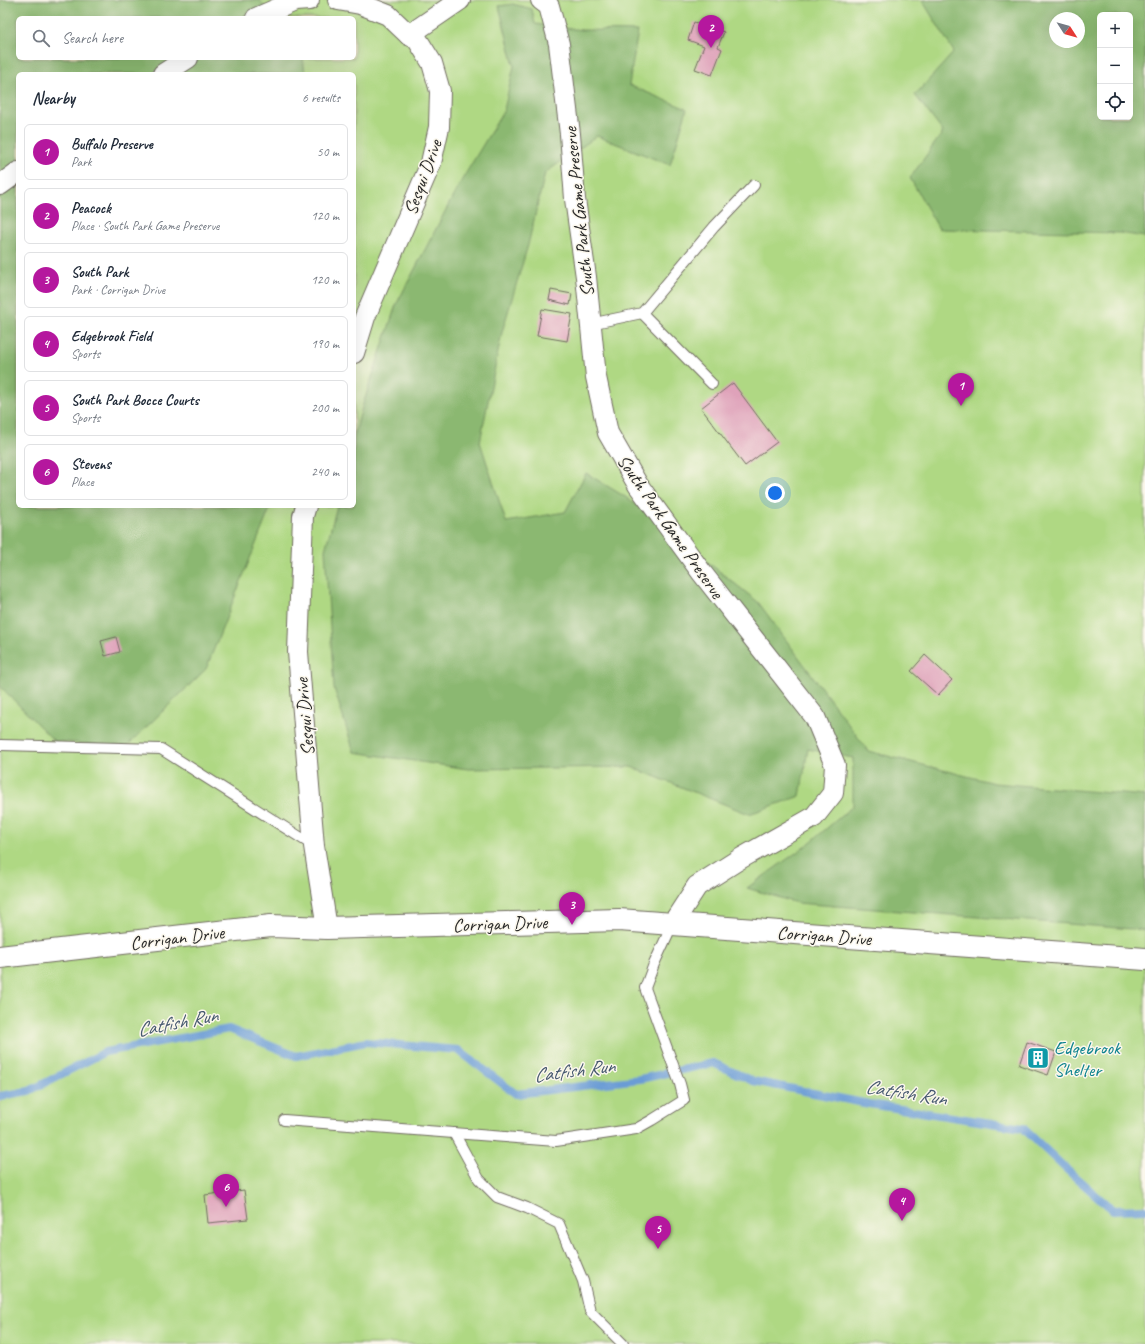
<!DOCTYPE html>
<html lang="en">
<head>
<meta charset="utf-8">
<style>
	body { margin:0; font-family:Caveat,sans-serif; background:#f2f2f3; color:#1f2937 }
	.controls { position:absolute; right:12px; top:12px; display:grid; overflow:hidden; border-radius:6px; box-shadow:0 4px 16px #0002 }
	.controls button { width:36px; height:36px; display:grid; place-items:center; padding:0; border:0; border-bottom:1px solid #e0e1e3; background:#fff; color:#1f2937; font:20px sans-serif }
	.compass { position:absolute; left:1049px; top:12px; width:36px; height:36px; border-radius:50%; background:#fff; box-shadow:0 4px 16px #0002; rotate:126deg }
	.you { position:absolute; left:775px; top:493px; width:14px; height:14px; margin:-10px; border:3px solid #fff; border-radius:50%; background:#1a73e8; box-shadow:0 0 0 6px #1a73e833 }
	.badge { display:grid; place-items:center; width:26px; height:26px; border-radius:50%; background:#b5179e; color:#fff; font-size:13px; font-weight:700 }
	.pin { position:absolute; translate:-50% -33px; filter:drop-shadow(0 1px 2px #0008) }
	.pin::after { content:''; position:absolute; top:21px; width:14px; height:12px; background:inherit; clip-path:polygon(0 0,100% 0,50% 100%) }
	.list { margin:0; padding:0; list-style:none }
	h2 { display:flex; justify-content:space-between; align-items:center; height:52px; margin:0; padding:0 16px; font-size:17px }
	h2 small { font-size:13px; font-weight:400; color:#747a83 }
	.list li { display:grid; grid-template-columns:26px 1fr auto; gap:12px; align-items:center; box-sizing:border-box; height:56px; margin:0 8px 8px; padding:0 8px; border:1px solid #e0e1e3; border-radius:6px }
	.list b { display:block; font-size:15px; white-space:nowrap }
	.list p { margin:0; font-size:13px; white-space:nowrap; color:#747a83 }
	.list em { font-size:13px; font-style:normal; color:#747a83 }
	.icon { flex:none; width:22px; height:22px; fill:none; stroke:currentColor; stroke-width:2; stroke-linecap:round; stroke-linejoin:round }
	.map { position:relative; flex:none; width:1145px; height:1344px; overflow:hidden }
	.search { position:absolute; background:#fff; box-shadow:0 4px 16px #0002; left:16px; top:16px; width:340px; height:44px; display:flex; align-items:center; gap:10px; box-sizing:border-box; padding:0 14px; border-radius:6px; color:#747a83; font-size:15px }
	.panel { position:absolute; background:#fff; box-shadow:0 4px 16px #0002; left:16px; top:72px; width:340px; height:436px; border-radius:6px }
	.map>svg:first-child { display:block }
	.green { fill:#afd883; stroke:#6d8257; fill-rule:evenodd }
	.forest { fill:#8bb871; stroke:#5b724e; fill-rule:evenodd }
	.lines { fill:none; stroke-linecap:round; stroke-linejoin:round }
	.stream { stroke:#6b9cd5; stroke-width:8 }
	.building { fill:#dfa2ba }
	.service-casing { stroke:#706b60; stroke-width:12 }
	.minor-casing { stroke:#706b60; stroke-width:22 }
	.tertiary-casing { stroke:#706b60; stroke-width:24 }
	.service { stroke:#fff; stroke-width:10 }
	.minor { stroke:#fff; stroke-width:20 }
	.tertiary { stroke:#fff; stroke-width:22 }
	.labels { text-anchor:middle; stroke-width:3; stroke-linejoin:round; paint-order:stroke }
	.street-label { font-size:19px; fill:#2b2b2b; stroke:#fbf7ec }
	.culture-label { font-size:19px; fill:#0d838f; stroke:#fbf7ec; text-anchor:start }
	.water-label { font-size:20px; font-style:italic; fill:#45586f; stroke:#fbf7ec }
</style>
</head>
<body>
<div class="map">
<svg width="1145" height="1344" viewBox="0 0 1145 1344">
	<rect width="100%" height="100%" fill="#fbf7ec"/>
	<filter id="ink" filterUnits="userSpaceOnUse"><feTurbulence type="fractalNoise" baseFrequency=".025" numOctaves="2"/><feDisplacementMap in="SourceGraphic" scale="8" xChannelSelector="R" yChannelSelector="G"/><feConvolveMatrix kernelMatrix="1 2 1 2 8 2 1 2 1" color-interpolation-filters="sRGB"/></filter>
	<filter id="wash" filterUnits="userSpaceOnUse"><feTurbulence type="fractalNoise" baseFrequency=".012" numOctaves="4" result="noise"/><feDisplacementMap in="SourceGraphic" scale="16" xChannelSelector="R" yChannelSelector="G"/><feGaussianBlur stdDeviation="0.9" result="paint"/><feColorMatrix in="noise" values="0 0 0 0 0 0 0 0 0 0 0 0 0 0 0 0 0 1.4 0 .05"/><feComposite in="paint" operator="in"/></filter>
	<g filter="url(#wash)">
		<rect width="100%" height="100%" fill="#efe2c2"/>
		<path class="green" d="M0,0H1145V1344H0ZM1100,15H1130V117H1100ZM18,18H354V58H18ZM1055,18H1079V42H1055ZM18,74H354V506H18Z"/>
		<g class="forest">
			<polygon points="0,0 259,0 275,18 18,18 18,58 303,58 305,74 18,74 18,506 271,506 206,669 126,747 54,741 0,686"/>
			<path d="M922,0H1145V237L1120,233L939,229L910,178L943,132L915,95L954,52ZM1100,15H1130V117H1100ZM1055,18H1079V42H1055Z"/>
			<polygon points="513,4 532,9 535,24 582,30 638,31 629,85 687,109 670,165 597,136 545,173 528,245 502,332 480,442 506,522 565,512 586,473 627,498 758,602 868,751 994,783 1145,796 1145,930 797,903 747,888 807,845 853,806 853,758 808,749 800,796 749,814 631,767 468,769 354,752 334,688 325,550 337,506 354,506 354,437 362,407 396,305 460,183 504,110 514,66 499,6"/>
		</g>
		<g class="lines">
			<polyline class="stream" points="0,1096 29,1091 105,1052 229,1029 296,1056 366,1042 458,1050 516,1094 640,1079 713,1063 753,1081 869,1104 1023,1128 1066,1169 1113,1210 1145,1209"/>
		</g>
		<g id="blocks">
			<g class="building">
				<polygon points="694,22 724,32 718,47 722,49 712,75 695,69 704,46 688,40"/>
				<polygon points="551,290 572,294 570,305 549,300"/>
				<polygon points="542,309 572,314 567,341 537,336"/>
				<polygon points="733,383 777,442 745,466 701,408"/>
				<polygon points="116,637 120,652 105,656 101,641"/>
				<polygon points="925,655 952,680 938,695 911,671"/>
				<polygon points="1027,1042 1056,1052 1048,1075 1019,1065"/>
				<polygon points="244,1190 248,1219 208,1223 205,1195"/>
			</g>
		</g>
	</g>
	<g filter="url(#ink)">
		<use href="#blocks" fill-opacity="0" stroke="#706b60" stroke-width="1"/>
		<g class="lines">
			<g class="service-casing">
				<g id="service">
					<polyline points="642,313 712,384"/>
					<polyline points="590,324 642,313 714,227 754,185"/>
					<polyline points="0,745 161,749 314,846"/>
					<polyline points="284,1120 556,1141 636,1129 652,1120 684,1100 680,1084 645,988 654,964 673,923"/>
					<polyline points="454,1133 479,1179 497,1197 527,1208 559,1224 583,1281 590,1311 623,1344"/>
				</g>
			</g>
			<g class="minor-casing">
				<g id="minor">
					<polyline points="338,0 360,4 388,15 409,35 417,39 432,63 440,91 439,127 431,163 365,317 354,353"/>
					<polyline points="541,0 549,6 559,44 570,134 575,199 586,277 596,377 608,433 638,485 702,573 815,717 835,765 833,793 814,817 738,860 697,886 673,923"/>
					<polyline points="256,18 295,1 309,0"/>
					<polyline points="409,35 460,0"/>
					<polyline points="163,74 188,58"/>
					<polyline points="0,185 18,172"/>
					<polyline points="306,506 303,516 298,652 314,846 327,928"/>
				</g>
			</g>
			<g class="tertiary-casing">
				<polyline id="tertiary" points="0,957 271,926 327,928 619,920 1145,959"/>
			</g>
			<use href="#service" class="service"/>
			<use href="#minor" class="minor"/>
			<use href="#tertiary" class="tertiary"/>
		</g>
	</g>
	<defs>
		<g id="building-square" transform="scale(1.15)"><rect x="-9" y="-9" width="18" height="18" rx="4" fill="#0f9aa8" stroke="#fbf7ec"/><path d="M-4-6H4V6H1V3H-1V6H-4ZM-2.5-4.3h1.7v1.8h-1.7ZM.8-4.3h1.7v1.8H.8ZM-2.5-1h1.7V.8h-1.7ZM.8-1h1.7V.8H.8Z" fill="#fff"/></g>
	</defs>
	<g fill-rule="evenodd">
		<use href="#building-square" x="1038" y="1058"/>
	</g>
	<g class="labels">
		<g class="street-label">
			<text transform="translate(422 177) rotate(-70)" y="7">Sesqui Drive</text>
			<text transform="translate(578 212) rotate(-96)" y="7">South Park Game Preserve</text>
			<text transform="translate(671 526) rotate(55)" y="7">South Park Game Preserve</text>
			<text transform="translate(304 717) rotate(-95)" y="7">Sesqui Drive</text>
			<text transform="translate(500 923) rotate(-2)" y="7">Corrigan Drive</text>
			<text transform="translate(824 935) rotate(4)" y="7">Corrigan Drive</text>
			<text transform="translate(177 937) rotate(-7)" y="7">Corrigan Drive</text>
		</g>
		<g class="culture-label">
			<text x="1054" y="1054">Edgebrook<tspan x="1054" dy="22">Shelter</tspan></text>
		</g>
		<g class="water-label">
			<text transform="translate(177 1022) rotate(-11)" y="7">Catfish Run</text>
			<text transform="translate(574 1070) rotate(-7)" y="7">Catfish Run</text>
			<text transform="translate(906 1092) rotate(9)" y="7">Catfish Run</text>
		</g>
	</g>
</svg>
<div class="controls">
<button>+</button>
<button>−</button>
<button><svg class="icon" aria-label="locate" viewBox="0 0 24 24"><circle cx="12" cy="12" r="6"/><path d="M12 2v4M12 18v4M2 12h4M18 12h4"/></svg></button>
</div>
<svg class="compass" viewBox="-18 -18 36 36"><path d="M0-13l5 13h-10z" fill="#e53935"/><path d="M0 13l5-13h-10z" fill="#747a83"/></svg>
<div class="you"></div>
<div class="pin badge" style="left:961px;top:406px">1</div>
<div class="pin badge" style="left:711px;top:48px">2</div>
<div class="pin badge" style="left:572px;top:925px">3</div>
<div class="pin badge" style="left:902px;top:1221px">4</div>
<div class="pin badge" style="left:658px;top:1249px">5</div>
<div class="pin badge" style="left:226px;top:1207px">6</div>
<div class="search"><svg class="icon" aria-label="search" viewBox="0 0 24 24"><circle cx="10" cy="10" r="6"/><path d="M15 15l6 6"/></svg>Search here</div>
<section class="panel">
<h2>Nearby<small>6 results</small></h2>
<ul class="list">
<li><span class="badge">1</span><div><b>Buffalo Preserve</b><p>Park</p></div><em>50 m</em></li>
<li><span class="badge">2</span><div><b>Peacock</b><p>Place · South Park Game Preserve</p></div><em>120 m</em></li>
<li><span class="badge">3</span><div><b>South Park</b><p>Park · Corrigan Drive</p></div><em>120 m</em></li>
<li><span class="badge">4</span><div><b>Edgebrook Field</b><p>Sports</p></div><em>190 m</em></li>
<li><span class="badge">5</span><div><b>South Park Bocce Courts</b><p>Sports</p></div><em>200 m</em></li>
<li><span class="badge">6</span><div><b>Stevens</b><p>Place</p></div><em>240 m</em></li>
</ul>
</section>
</div>
</body>
</html>
